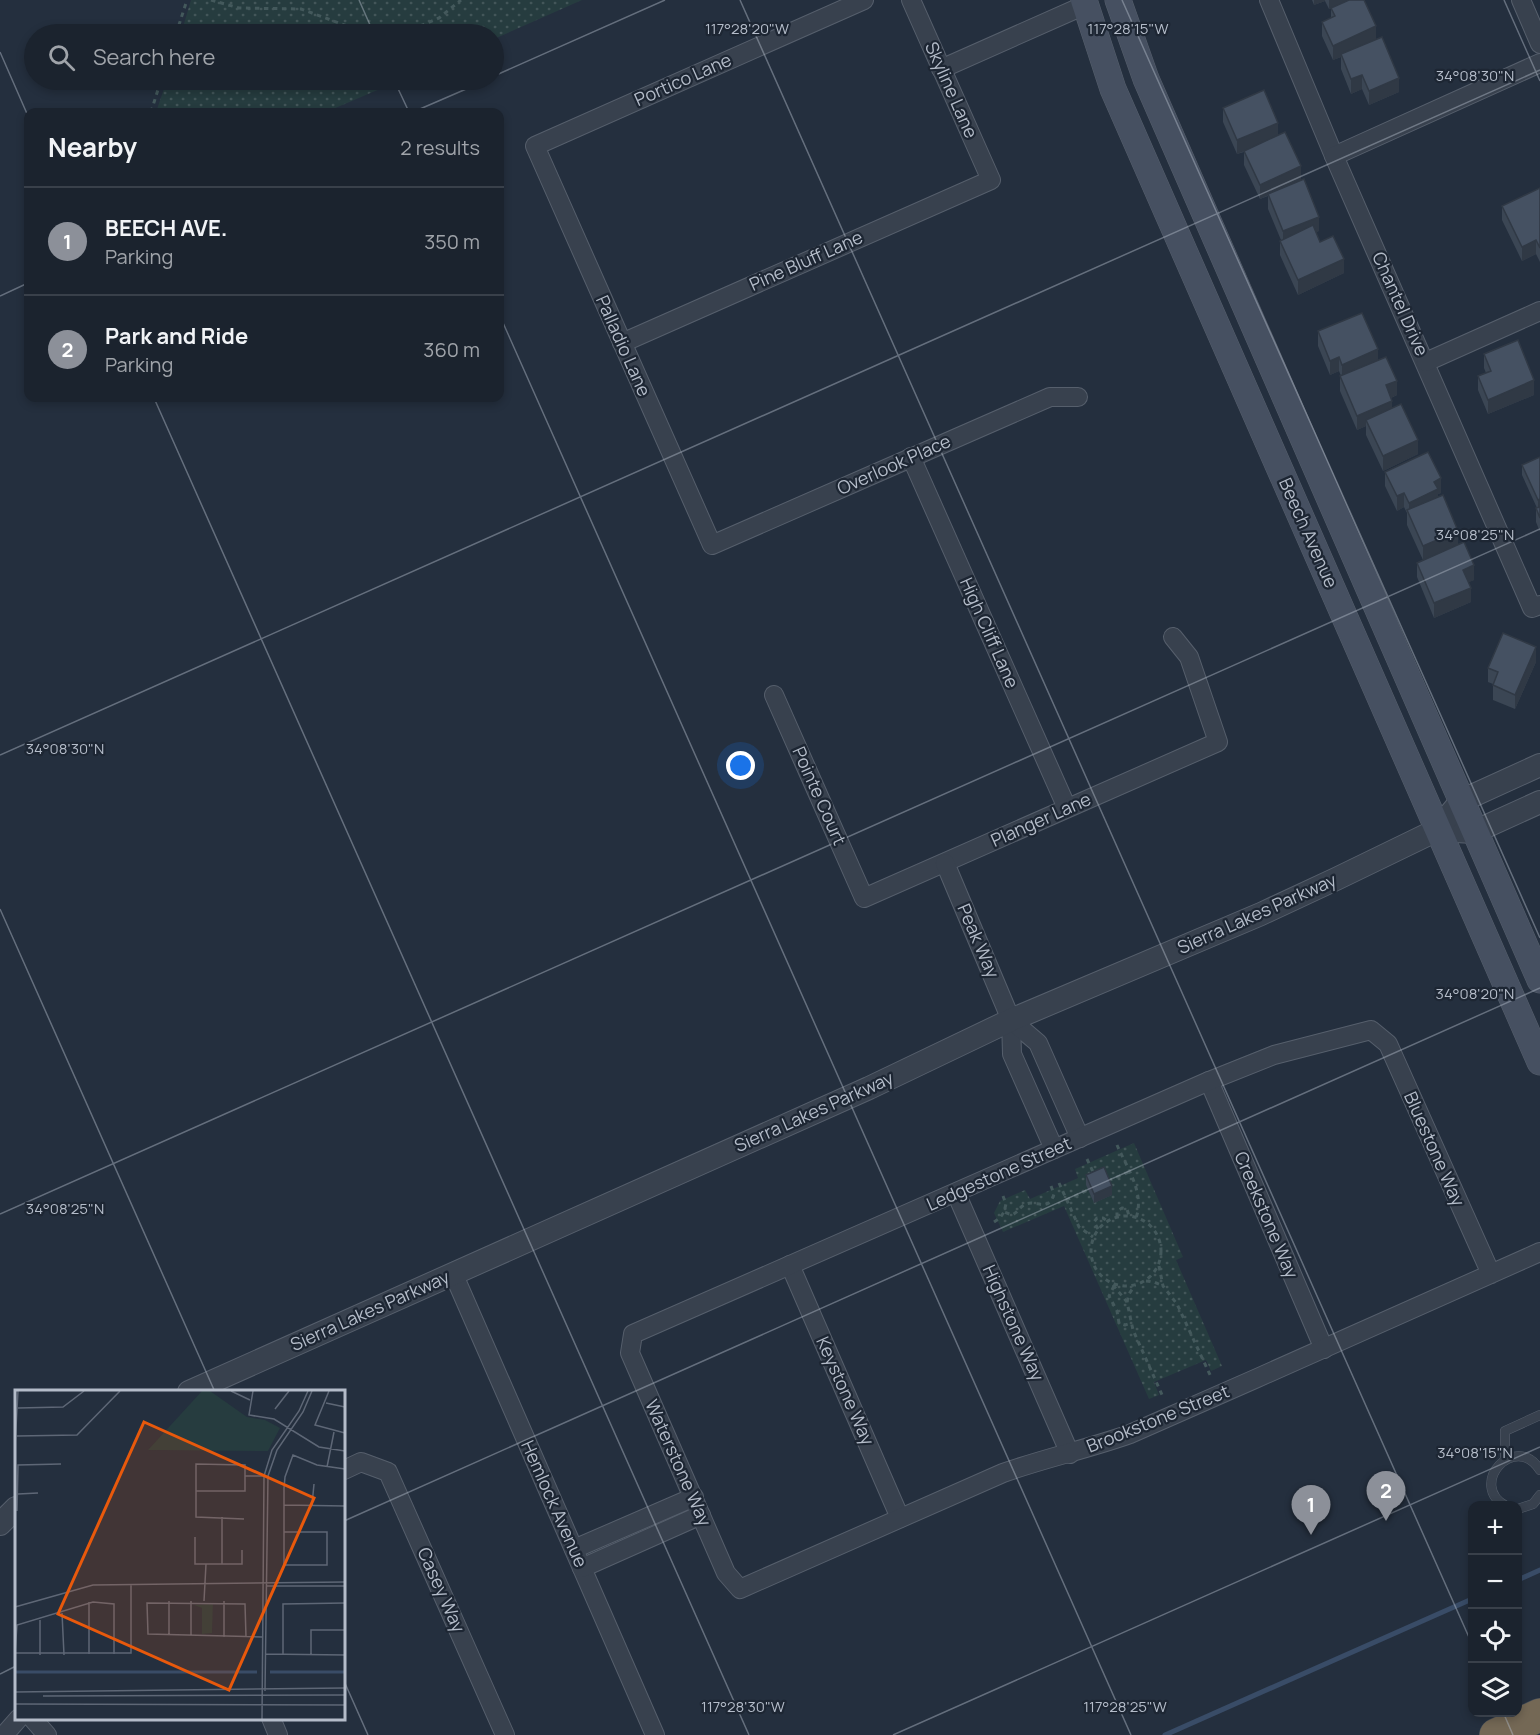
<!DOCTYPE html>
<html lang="en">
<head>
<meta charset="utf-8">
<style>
	body { margin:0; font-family:Manrope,sans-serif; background:#282f3a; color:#f1f3f6 }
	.controls { position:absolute; right:18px; bottom:18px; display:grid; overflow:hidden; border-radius:12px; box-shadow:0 3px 9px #0003 }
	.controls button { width:54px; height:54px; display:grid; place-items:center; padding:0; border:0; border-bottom:2px solid #39404a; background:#1b232e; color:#f1f3f6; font:30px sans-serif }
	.you { position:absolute; left:741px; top:766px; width:21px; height:21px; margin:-15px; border:4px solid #fff; border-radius:50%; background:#1a73e8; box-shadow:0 0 0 9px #1a73e833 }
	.badge { display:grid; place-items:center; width:39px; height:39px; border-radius:50%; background:#8c9099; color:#fff; font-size:20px; font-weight:700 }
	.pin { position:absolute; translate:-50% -50px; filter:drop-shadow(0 2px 3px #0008) }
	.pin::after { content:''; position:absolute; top:32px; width:21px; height:18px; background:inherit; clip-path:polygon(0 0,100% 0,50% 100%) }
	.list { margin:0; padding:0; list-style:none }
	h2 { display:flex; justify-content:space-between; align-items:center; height:78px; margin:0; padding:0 24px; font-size:26px }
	h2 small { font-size:20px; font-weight:400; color:#a0a4aa }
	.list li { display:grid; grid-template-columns:39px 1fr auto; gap:18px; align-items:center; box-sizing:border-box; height:108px; padding:0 24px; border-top:2px solid #39404a }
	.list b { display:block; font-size:22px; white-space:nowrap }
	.list p { margin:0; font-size:20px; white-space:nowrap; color:#a0a4aa }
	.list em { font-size:20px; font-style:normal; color:#a0a4aa }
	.icon { flex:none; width:33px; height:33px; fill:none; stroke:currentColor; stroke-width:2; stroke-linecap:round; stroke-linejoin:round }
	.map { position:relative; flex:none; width:1540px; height:1735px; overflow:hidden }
	.search { position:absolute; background:#1b232e; box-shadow:0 3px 9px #0003; left:24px; top:24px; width:480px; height:66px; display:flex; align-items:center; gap:15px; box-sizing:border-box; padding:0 21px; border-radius:33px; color:#a0a4aa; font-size:22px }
	.panel { position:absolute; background:#1b232e; box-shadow:0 3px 9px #0003; left:24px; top:108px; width:480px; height:294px; border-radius:12px }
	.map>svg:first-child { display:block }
	.green { fill:url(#green-dots) }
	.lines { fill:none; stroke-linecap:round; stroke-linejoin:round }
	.stream { stroke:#394c67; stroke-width:5 }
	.service-casing { stroke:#565f6c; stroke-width:10 }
	.minor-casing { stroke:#565f6c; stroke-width:20 }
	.tertiary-casing { stroke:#565f6c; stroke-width:24 }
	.secondary-casing { stroke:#565f6c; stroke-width:27 }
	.motorway-casing { stroke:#434c59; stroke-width:34 }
	.path { stroke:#44595c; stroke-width:3; stroke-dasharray:4.5 4.5; stroke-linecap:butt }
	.service { stroke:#38414e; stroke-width:9 }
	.minor { stroke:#38414e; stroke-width:18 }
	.tertiary { stroke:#38414e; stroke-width:22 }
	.secondary { stroke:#465061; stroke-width:26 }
	.motorway { stroke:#746855; stroke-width:33 }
	.wall { fill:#3b4654 }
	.shaded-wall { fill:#303945 }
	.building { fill:#455162; stroke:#303945; stroke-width:1.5 }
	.ticks { fill:none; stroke:#b4bcc9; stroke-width:1.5; stroke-opacity:0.45 }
	.labels { text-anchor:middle; stroke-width:4.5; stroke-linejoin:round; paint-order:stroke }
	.street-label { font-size:18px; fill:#b4bcc9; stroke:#1d2633 }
	.inset-river { fill:none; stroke:#394c67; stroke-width:3 }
	.inset-road { fill:none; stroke:#5e6776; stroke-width:1.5 }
	.view { fill:#e8590c; fill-opacity:0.15; stroke:#e8590c; stroke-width:3 }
	.inset-edge { fill:none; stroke:#b4bcc9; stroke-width:3 }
	.ticks-label { font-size:15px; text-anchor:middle; fill:#b4bcc9; stroke:#1d2633; stroke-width:4.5; stroke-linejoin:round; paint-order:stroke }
</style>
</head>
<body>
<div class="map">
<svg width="1540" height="1735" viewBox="0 0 1540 1735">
	<defs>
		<pattern id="green-dots" width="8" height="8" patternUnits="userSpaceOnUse" patternTransform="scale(1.5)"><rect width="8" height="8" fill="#263c3f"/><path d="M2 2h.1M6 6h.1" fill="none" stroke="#435659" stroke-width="1.8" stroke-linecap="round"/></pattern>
	</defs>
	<rect width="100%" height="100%" fill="#242f3e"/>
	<g class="green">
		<polygon points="191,0 582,0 494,39 494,34 181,34"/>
		<polygon points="167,80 401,80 326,112 156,112"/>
		<polygon points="1134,1143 1183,1257 1176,1260 1222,1366 1211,1371 1206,1360 1154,1382 1159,1395 1149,1399 1064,1206 1003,1232 994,1213 1000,1201 1025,1190 1030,1199 1078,1178 1075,1169"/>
	</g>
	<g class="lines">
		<g class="stream">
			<polyline points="1518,1580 1540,1570"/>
			<polyline points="1165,1735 1472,1599"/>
		</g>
		<g class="service-casing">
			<g id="service">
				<polyline points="1505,1460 1505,1431 1540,1415"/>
				<path d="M1506,1506C1467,1485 1515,1431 1540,1470"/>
				<polyline points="1518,1509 1533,1504 1540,1495"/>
			</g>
		</g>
		<g class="minor-casing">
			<g id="minor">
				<polyline points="864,0 535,146 712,545 1050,397 1078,397"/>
				<polyline points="1269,0 1334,156 1532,608 1540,605"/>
				<polyline points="1521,0 1540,44"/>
				<polyline points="941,69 1085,5"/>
				<polyline points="1334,156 1540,63"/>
				<polyline points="622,343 991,180 911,0"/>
				<polyline points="1426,362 1540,311"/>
				<polyline points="911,457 1067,808"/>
				<polyline points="774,695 864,898 1218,742 1189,657 1173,637"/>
				<polyline points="945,863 1011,1020 1012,1054 1054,1149"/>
				<polyline points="1011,1020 1038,1043 1080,1138"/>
				<polyline points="1209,1081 1324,1349"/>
				<polyline points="956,1193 1070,1454"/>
				<polyline points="790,1265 900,1518"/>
				<polyline points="453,1273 655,1735"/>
				<path d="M1491,1274L1388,1044L1371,1030L1274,1055L1209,1081L633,1334L630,1353L726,1573L740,1589L1003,1473C1045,1458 1088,1449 1130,1434C1267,1374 1404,1313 1540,1252"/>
				<polyline points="344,1470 361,1462 388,1472 505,1735"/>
				<polyline points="574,1549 694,1497"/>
				<polyline points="582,1568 701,1515"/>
				<polyline points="32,1718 47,1735"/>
				<polyline points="271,1718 278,1735"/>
				<polyline points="4,1735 19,1718"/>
			</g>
		</g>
		<g class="tertiary-casing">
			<g id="tertiary">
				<polyline points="1437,830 1474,832 1540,802"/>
				<polyline points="189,1392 869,1088 1011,1020 1261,914 1336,879 1437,830 1461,801 1540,765"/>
				<polyline points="0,1524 16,1508"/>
			</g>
		</g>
		<g class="secondary-casing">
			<g id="secondary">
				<polyline points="1084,0 1113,89 1540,1062"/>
				<polyline points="1118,0 1146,79 1540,980"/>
			</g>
		</g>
		<g class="motorway-casing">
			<polyline id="motorway" points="1496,1735 1540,1715"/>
		</g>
		<g class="path">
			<polyline points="211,0 239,8 301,9 369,34 389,34 415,28 439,18 461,0"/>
			<polyline points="176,34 187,0"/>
			<polyline points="151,112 161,80"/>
			<path d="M1117,1145C1127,1168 1145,1193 1136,1218"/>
			<polyline points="1087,1159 1094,1174"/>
			<polyline points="1108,1181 1129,1172"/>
			<polyline points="1059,1183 1079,1227 1093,1237"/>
			<path d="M1003,1196L1006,1204L1004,1212L1012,1215C1018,1212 1019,1208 1024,1205C1035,1198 1048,1214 1054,1194L1051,1186"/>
			<polyline points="1066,1200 1088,1190"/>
			<circle cx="1126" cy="1251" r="35"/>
			<polyline points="1117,1217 1117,1211 1122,1208 1127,1209 1129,1216"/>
			<polyline points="994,1222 1000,1218 1004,1212"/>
			<polyline points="1098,1229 1094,1222 1097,1218 1103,1218 1107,1221"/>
			<polyline points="1159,1266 1163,1286 1177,1304 1211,1377"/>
			<polyline points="1146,1281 1154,1282 1163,1286"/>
			<polyline points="1113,1285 1127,1302 1133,1330 1163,1397"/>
			<polyline points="1114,1286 1109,1296 1117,1311 1119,1323 1125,1325 1131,1323"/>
			<polyline points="1127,1302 1129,1294 1135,1285"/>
		</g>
		<use href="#service" class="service"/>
		<use href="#minor" class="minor"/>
		<use href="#tertiary" class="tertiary"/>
		<use href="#secondary" class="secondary"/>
		<use href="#motorway" class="motorway"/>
	</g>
	<g class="wall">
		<polygon points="1312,0 1364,0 1376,40 1399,92 1369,105 1362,89 1351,94 1341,69 1341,57 1333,60 1322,36 1322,22 1331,18 1331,8 1334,7 1329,9 1325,1 1314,5"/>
		<polygon points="1223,108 1278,135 1301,180 1292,184 1319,231 1316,232 1320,242 1344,273 1298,295 1280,255 1280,241 1281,240 1268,209 1268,196 1260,199 1244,165 1244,152 1237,154 1223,122"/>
		<polygon points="1540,188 1540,262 1536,254 1522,261 1502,220 1502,206"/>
		<polygon points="1318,331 1378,360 1397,395 1391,398 1392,408 1418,454 1383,471 1366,435 1366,426 1357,430 1340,391 1340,376 1341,376 1339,371 1330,375 1318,346"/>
		<polygon points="1484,354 1534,395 1488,414 1478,390 1478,376 1486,373 1484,368"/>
		<polygon points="1540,457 1540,532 1536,522 1536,508 1537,508 1522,475 1522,465"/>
		<polygon points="1385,472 1441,493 1438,494 1438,497 1474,580 1468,582 1471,602 1434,618 1417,577 1417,563 1423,560 1407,525 1407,513 1404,507 1397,511 1385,486"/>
		<polygon points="1536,662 1515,709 1493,700 1493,684 1488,682 1488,668"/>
		<polygon points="1086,1175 1112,1195 1094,1203 1086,1185"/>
	</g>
	<g class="shaded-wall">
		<polygon points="1314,0 1325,0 1325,1 1314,5"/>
		<polygon points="1329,0 1352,0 1329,9"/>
		<polygon points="1376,26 1376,40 1341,54 1341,57 1333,60 1333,46"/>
		<polygon points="1362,75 1362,89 1351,94 1351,79"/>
		<polygon points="1399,78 1399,92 1369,105 1369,91"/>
		<polygon points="1278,123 1278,137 1237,154 1237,140"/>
		<polygon points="1301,166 1301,180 1260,199 1260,185"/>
		<polygon points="1319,217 1319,231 1283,246 1283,231"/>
		<polygon points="1536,240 1536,254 1522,261 1522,247"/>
		<polygon points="1344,259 1344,273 1298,295 1298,280"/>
		<polygon points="1378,349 1378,364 1342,379 1342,365"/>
		<polygon points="1339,357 1339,371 1330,375 1330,361"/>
		<polygon points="1534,380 1534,395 1488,414 1488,400"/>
		<polygon points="1397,381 1397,395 1386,400 1386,385"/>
		<polygon points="1392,401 1392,415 1366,420 1366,426 1357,430 1357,416"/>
		<polygon points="1418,440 1418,454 1383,471 1383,456"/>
		<polygon points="1441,478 1441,493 1438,494 1438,504 1409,514 1409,503 1434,482"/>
		<polygon points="1404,493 1404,507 1397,511 1397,496"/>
		<polygon points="1540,499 1540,508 1538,509 1538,500"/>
		<polygon points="1458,531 1458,546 1423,561 1423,546"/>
		<polygon points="1474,565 1474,580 1463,585 1463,570"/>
		<polygon points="1471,588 1471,602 1434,618 1434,603"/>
		<polygon points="1536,647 1536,662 1515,709 1515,695"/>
		<polygon points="1112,1186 1112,1195 1094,1203 1094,1194"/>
	</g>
	<g class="building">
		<polygon points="1349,0 1364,0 1376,26 1333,46 1322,22 1335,16 1331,8"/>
		<polygon points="1382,37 1399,78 1369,91 1362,75 1351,79 1341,54"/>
		<polygon points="1264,90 1278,123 1237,140 1223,108"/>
		<polygon points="1285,132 1301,166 1260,185 1244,151"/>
		<polygon points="1304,179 1319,217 1283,231 1268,194"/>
		<polygon points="1540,188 1540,248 1536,240 1522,247 1502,206"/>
		<polygon points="1313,225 1320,242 1333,236 1344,259 1298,280 1280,241"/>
		<polygon points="1362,313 1378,349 1342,365 1339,357 1330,361 1318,331"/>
		<polygon points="1518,340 1534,380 1488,400 1478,376 1491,371 1484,354"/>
		<polygon points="1386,357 1397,381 1386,385 1392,401 1357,416 1340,376"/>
		<polygon points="1401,404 1418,440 1383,456 1366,420"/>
		<polygon points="1428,452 1441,478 1434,482 1438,489 1409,503 1404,493 1397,496 1385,472"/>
		<polygon points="1540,457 1540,499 1538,500 1522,465"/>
		<polygon points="1443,495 1458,531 1423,546 1407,510"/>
		<polygon points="1540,507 1540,518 1536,508"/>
		<polygon points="1464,542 1474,565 1463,570 1471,588 1434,603 1417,563"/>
		<polygon points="1503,633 1536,647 1515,695 1493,685 1498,672 1488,668"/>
		<polygon points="1104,1167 1112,1186 1094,1194 1086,1175"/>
	</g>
	<path class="ticks" d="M359,0L374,34M740,0L1472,1644M1122,0L1540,938M1504,0L1540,81M0,52L28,116M494,76L665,0M394,80L409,112M413,112L487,80M0,296L28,283M500,316L1131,1735M154,398L749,1735M0,755L1540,70M0,909L215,1392M0,1214L1540,529M344,1521L1540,988M0,1674L16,1666M344,1681L368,1735M1503,1712L1513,1735M893,1735L1540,1447"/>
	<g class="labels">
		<g class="street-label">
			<text transform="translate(683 80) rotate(-24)" y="6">Portico Lane</text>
			<text transform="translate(951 90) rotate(66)" y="6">Skyline Lane</text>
			<text transform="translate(806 261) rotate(-24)" y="6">Pine Bluff Lane</text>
			<text transform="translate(1400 304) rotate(66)" y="6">Chantel Drive</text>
			<text transform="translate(623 346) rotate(66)" y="6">Palladio Lane</text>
			<text transform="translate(894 465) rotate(-24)" y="6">Overlook Place</text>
			<text transform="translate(1308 533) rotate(66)" y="6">Beech Avenue</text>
			<text transform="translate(989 633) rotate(66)" y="6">High Cliff Lane</text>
			<text transform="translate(819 796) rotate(66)" y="6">Pointe Court</text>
			<text transform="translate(1041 820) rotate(-24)" y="6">Planger Lane</text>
			<text transform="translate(1257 914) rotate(-24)" y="6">Sierra Lakes Parkway</text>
			<text transform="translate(978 941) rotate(67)" y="6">Peak Way</text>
			<text transform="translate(814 1112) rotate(-24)" y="6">Sierra Lakes Parkway</text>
			<text transform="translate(1434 1149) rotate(66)" y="6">Bluestone Way</text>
			<text transform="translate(999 1174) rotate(-24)" y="6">Ledgestone Street</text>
			<text transform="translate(1266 1215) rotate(67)" y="6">Creekstone Way</text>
			<text transform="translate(370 1311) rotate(-24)" y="6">Sierra Lakes Parkway</text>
			<text transform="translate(1013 1323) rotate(66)" y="6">Highstone Way</text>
			<text transform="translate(845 1391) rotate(66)" y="6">Keystone Way</text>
			<text transform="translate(1158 1419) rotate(-22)" y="6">Brookstone Street</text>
			<text transform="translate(678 1463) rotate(66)" y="6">Waterstone Way</text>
			<text transform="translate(554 1504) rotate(66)" y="6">Hemlock Avenue</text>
			<text transform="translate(441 1590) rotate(66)" y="6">Casey Way</text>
		</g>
	</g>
	<g transform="translate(15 1390)">
		<rect width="330" height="330" fill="#242f3e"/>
		<path d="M187,1H195L232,27L250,30L265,38L253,61L133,60ZM198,214L197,243L187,244V218L179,215Z" fill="#263c3f"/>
		<path class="inset-river" d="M0,282H242M255,282H330"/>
		<path class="inset-road" d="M216,1L235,10M238,1L234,25L259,29L304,57L330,61M314,1L300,35L330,43M311,13L330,17M3,18L48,17L69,1M260,19L274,1M2,46L62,45L105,1M0,56L3,1M312,77L319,42M230,86H249M181,101H230V75L181,74V127L229,129M3,104L23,103M269,115L330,116M297,115L299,94M2,121L3,75L46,74M269,142H312V175H269V98L270,87L278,65L302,75L330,79M180,147V174H227V160M207,174V127M251,196H330M189,211L191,174M74,212V264M0,217L78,195L330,192M47,223L49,265M154,244V211M176,246V211M209,247V211M231,247L230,214L132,213L133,244L247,247M0,263H116V195M0,263L2,235L78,212L99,214V264M250,264L330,265M268,264V214L330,213M296,264V240H330M25,265V230M250,301L253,86L262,60L288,22L297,1M0,302L330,298M28,306L330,305M0,314L330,315M247,329L249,86L257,60L284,21L293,1"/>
		<path class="view" d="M129,32L299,108L214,300L43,224Z"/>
		<rect width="330" height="330" class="inset-edge"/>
	</g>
	<g class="ticks-label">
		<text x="1128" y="34">117°28'15"W</text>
		<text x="747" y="34">117°28'20"W</text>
		<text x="1475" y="81">34°08'30"N</text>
		<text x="1475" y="540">34°08'25"N</text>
		<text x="65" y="754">34°08'30"N</text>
		<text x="1475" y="999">34°08'20"N</text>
		<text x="65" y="1214">34°08'25"N</text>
		<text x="1475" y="1458">34°08'15"N</text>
		<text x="743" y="1712">117°28'30"W</text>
		<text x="1125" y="1712">117°28'25"W</text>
	</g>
</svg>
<div class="controls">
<button>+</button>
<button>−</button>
<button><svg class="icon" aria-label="locate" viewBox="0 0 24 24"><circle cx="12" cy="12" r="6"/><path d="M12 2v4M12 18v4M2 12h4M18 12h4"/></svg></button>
<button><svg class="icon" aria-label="layers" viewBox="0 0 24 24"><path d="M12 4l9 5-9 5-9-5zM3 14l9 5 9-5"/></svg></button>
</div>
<div class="you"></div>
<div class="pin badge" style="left:1311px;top:1535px">1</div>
<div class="pin badge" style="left:1386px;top:1521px">2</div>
<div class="search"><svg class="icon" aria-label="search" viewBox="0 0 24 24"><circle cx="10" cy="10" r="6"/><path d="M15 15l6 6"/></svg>Search here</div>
<section class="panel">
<h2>Nearby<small>2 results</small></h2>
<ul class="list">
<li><span class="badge">1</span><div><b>BEECH AVE.</b><p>Parking</p></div><em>350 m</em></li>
<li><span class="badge">2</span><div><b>Park and Ride</b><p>Parking</p></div><em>360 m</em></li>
</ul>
</section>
</div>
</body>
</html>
